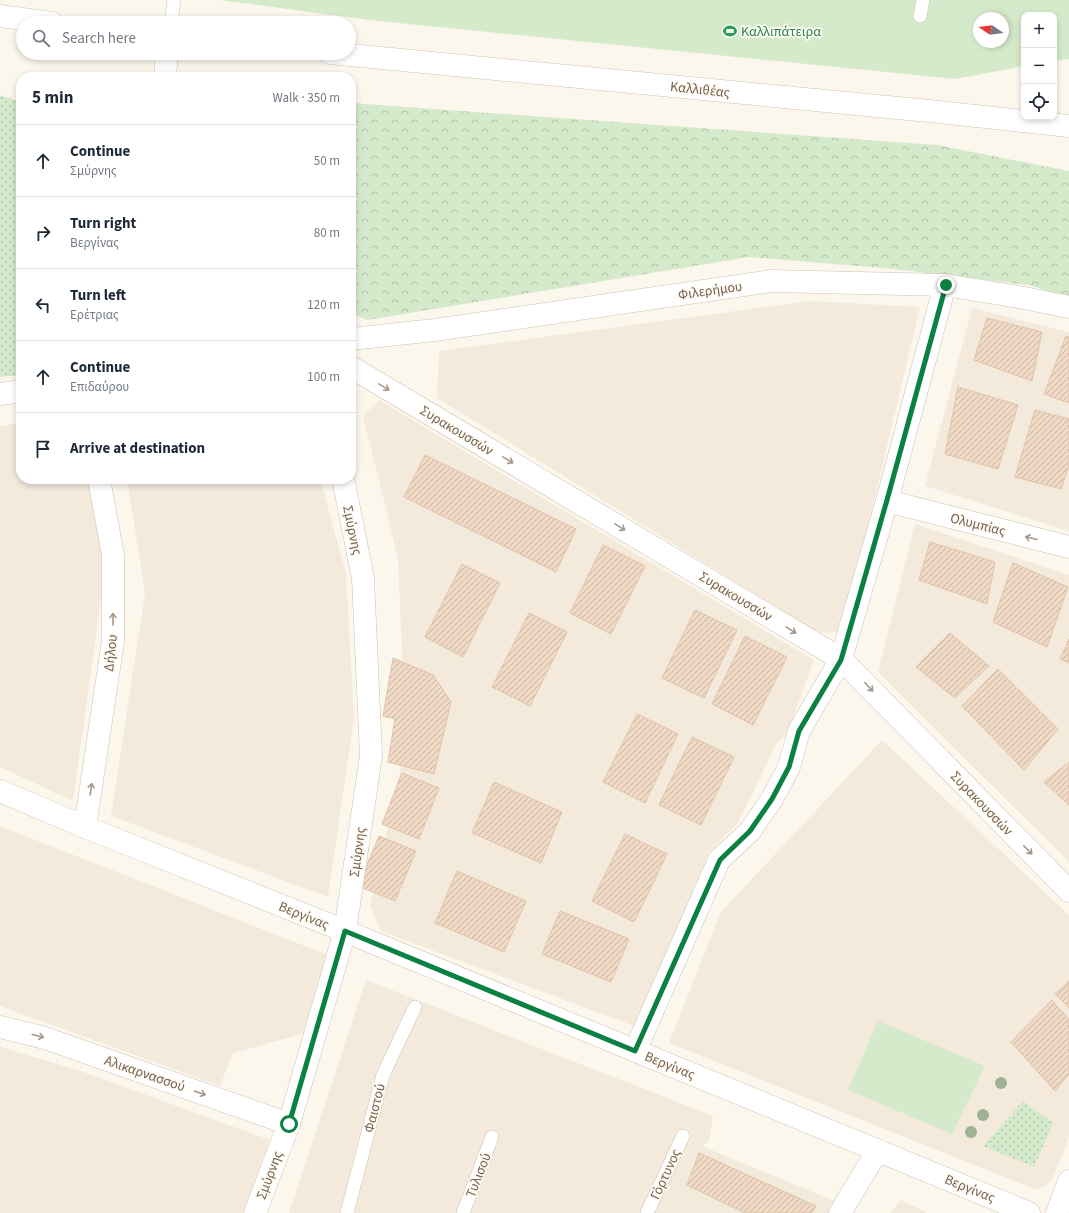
<!DOCTYPE html>
<html lang="en">
<head>
<meta charset="utf-8">
<style>
	body { margin:0; font-family:"Source Sans 3",sans-serif; background:#f6f6f7; color:#1f2937 }
	.controls { position:absolute; right:12px; top:12px; display:grid; overflow:hidden; border-radius:8px; box-shadow:0 2px 6px #0003 }
	.controls button { width:36px; height:36px; display:grid; place-items:center; padding:0; border:0; border-bottom:1px solid #e0e1e3; background:#fff; color:#1f2937; font:20px sans-serif }
	.compass { position:absolute; left:973px; top:12px; width:36px; height:36px; border-radius:50%; background:#fff; box-shadow:0 2px 6px #0003; rotate:283deg }
	.stop { position:absolute; width:12px; height:12px; margin:-9px; border:3px solid #0b8043; border-radius:50%; background:#fff }
	.stop.end { background:#0b8043; border-color:#fff; box-shadow:0 1px 4px #0008 }
	.list { margin:0; padding:0; list-style:none }
	h2 { display:flex; justify-content:space-between; align-items:center; height:52px; margin:0; padding:0 16px; font-size:17px }
	h2 small { font-size:13px; font-weight:400; color:#747a83 }
	.list li { display:grid; grid-template-columns:26px 1fr auto; gap:12px; align-items:center; box-sizing:border-box; height:72px; padding:0 16px; border-top:1px solid #e0e1e3 }
	.list b { display:block; font-size:15px; white-space:nowrap }
	.list p { margin:0; font-size:13px; white-space:nowrap; color:#747a83 }
	.list em { font-size:13px; font-style:normal; color:#747a83 }
	.icon { flex:none; width:22px; height:22px; fill:none; stroke:currentColor; stroke-width:2; stroke-linecap:round; stroke-linejoin:round }
	.map { position:relative; flex:none; width:1069px; height:1213px; overflow:hidden }
	.search { position:absolute; background:#fff; box-shadow:0 2px 6px #0003; left:16px; top:16px; width:340px; height:44px; display:flex; align-items:center; gap:10px; box-sizing:border-box; padding:0 14px; border-radius:22px; color:#747a83; font-size:15px }
	.panel { position:absolute; background:#fff; box-shadow:0 2px 6px #0003; left:16px; top:72px; width:340px; height:412px; border-radius:16px }
	.map>svg:first-child { display:block }
	.residential { fill:#f3eadc }
	.grass { fill:url(#grass-dots) }
	.forest { fill:url(#forest-crowns) }
	.pitch { fill:#d5eacb; fill-rule:evenodd }
	.building { fill:url(#building-hatch); stroke:#e1c3a7 }
	.lines { fill:none; stroke-linecap:round; stroke-linejoin:round }
	.lane-casing { stroke:#cec1b2; stroke-width:14 }
	.street-casing { stroke:#cec1b2; stroke-width:23 }
	.secondary-casing { stroke:#d1c2b0; stroke-width:23 }
	.lane { stroke:#fff; stroke-width:13 }
	.street { stroke:#fff; stroke-width:22 }
	.secondary { stroke:#fff; stroke-width:22 }
	.tree { fill:#9fb392 }
	.oneway { stroke:#a7988d }
	.route { stroke:#0b8043; stroke-width:5 }
	.labels { text-anchor:middle; stroke-width:3.5; stroke-linejoin:round; paint-order:stroke }
	.leisure-label { font-size:14px; fill:#27864d; stroke:#fefbf4; text-anchor:start }
	.street-label { font-size:14px; fill:#776150; stroke:#fefbf4 }
</style>
</head>
<body>
<div class="map">
<svg width="1069" height="1213" viewBox="0 0 1069 1213">
	<defs>
		<pattern id="grass-dots" width="8" height="8" patternUnits="userSpaceOnUse"><rect width="8" height="8" fill="#d5eacb"/><path d="M2 2h.1M6 6h.1" fill="none" stroke="#b2c1a7" stroke-width="1.8" stroke-linecap="round"/></pattern>
		<pattern id="forest-crowns" width="20" height="18" patternUnits="userSpaceOnUse"><rect width="20" height="18" fill="#d5eacb"/><path d="M2 6a3 3 0 1 1 6 0M12 15a3 3 0 1 1 6 0" fill="none" stroke="#b2c1a7"/></pattern>
		<pattern id="building-hatch" width="6" height="6" patternUnits="userSpaceOnUse"><rect width="6" height="6" fill="#f0dac6"/><path d="M-1 1l2-2M0 6l6-6M5 7l2-2" fill="none" stroke="#c7b4a3"/></pattern>
	</defs>
	<rect width="100%" height="100%" fill="#fcf7ed"/>
	<g class="residential">
		<polygon points="811,301 920,307 843,632 818,633 437,398 439,351"/>
		<polygon points="972,308 1069,332 1069,531 925,486"/>
		<polygon points="379,400 814,660 787,734 777,743 738,823 709,852 637,1027 381,931 370,906 406,744 398,558 363,416"/>
		<polygon points="21,423 21,479 94,479 107,556 73,801 0,767 0,426"/>
		<polygon points="127,479 320,479 346,573 354,718 328,897 111,816 145,593"/>
		<polygon points="915,524 1069,575 1069,862 878,672"/>
		<polygon points="882,740 1069,915 1069,1137 1051,1182 1037,1190 669,1043 721,912"/>
		<polygon points="0,826 328,955 302,1034 233,1053 220,1086 0,1006"/>
		<polygon points="366,980 713,1116 709,1142 702,1146 837,1202 832,1213 289,1213"/>
		<polygon points="0,1047 78,1070 270,1140 243,1213 0,1213"/>
		<polygon points="901,1200 927,1213 890,1213"/>
	</g>
	<g class="grass">
		<polygon points="0,95 21,102 21,375 0,377"/>
		<polygon points="1023,1101 1053,1123 1034,1167 983,1146"/>
	</g>
	<polygon class="forest" points="351,103 937,145 1069,171 1069,297 1028,285 894,269 749,257 367,320 351,313"/>
	<g class="pitch">
		<path d="M220,0H1069V59L1054,61V15H1024V66L955,79L369,20ZM979,18H1003V42H979Z"/>
		<polygon points="878,1021 985,1066 952,1134 848,1090"/>
	</g>
	<g class="building">
		<polygon points="987,318 1042,332 1032,381 974,360"/>
		<polygon points="1066,336 1069,337 1069,403 1044,394"/>
		<polygon points="958,387 1018,405 998,469 945,454"/>
		<polygon points="1035,410 1069,419 1069,465 1061,489 1015,477"/>
		<polygon points="425,455 576,529 556,572 404,497"/>
		<polygon points="930,542 995,562 987,604 919,580"/>
		<polygon points="603,545 645,566 611,634 570,613"/>
		<polygon points="1013,563 1068,587 1047,647 993,622"/>
		<polygon points="462,564 500,583 463,657 425,637"/>
		<polygon points="695,610 737,630 704,698 662,678"/>
		<polygon points="529,613 567,632 530,706 492,687"/>
		<polygon points="950,633 989,666 955,698 916,667"/>
		<polygon points="745,636 787,657 753,725 712,704"/>
		<polygon points="1069,639 1069,663 1060,659"/>
		<polygon points="393,658 433,675 451,702 434,774 388,762 395,719 383,716"/>
		<polygon points="998,669 1058,729 1024,770 962,706"/>
		<polygon points="637,714 678,734 645,803 603,782"/>
		<polygon points="692,737 734,757 701,825 659,805"/>
		<polygon points="1069,762 1069,805 1044,782"/>
		<polygon points="402,773 439,788 419,839 382,824"/>
		<polygon points="494,782 562,812 541,863 472,833"/>
		<polygon points="625,834 667,854 634,922 592,901"/>
		<polygon points="379,836 416,851 395,901 358,886"/>
		<polygon points="457,871 526,901 504,952 435,923"/>
		<polygon points="560,911 629,939 611,982 542,954"/>
		<polygon points="1069,981 1069,1008 1055,994"/>
		<polygon points="1052,1000 1069,1020 1069,1074 1055,1091 1011,1042"/>
		<polygon points="699,1153 816,1206 812,1213 745,1213 687,1185"/>
	</g>
	<g class="lines">
		<g class="lane-casing">
			<g id="lane">
				<polyline points="920,16 923,0"/>
				<polyline points="171,23 174,0"/>
				<polyline points="347,1213 383,1075 415,1007"/>
				<polyline points="463,1213 492,1137"/>
				<polyline points="647,1213 683,1136"/>
			</g>
		</g>
		<g class="street-casing">
			<g id="street">
				<polyline points="165,77 167,53"/>
				<polyline points="351,339 435,330 771,281 945,285 1019,297 1069,307"/>
				<polyline points="351,367 841,659 1069,891"/>
				<polyline points="0,394 21,391"/>
				<polyline points="887,501 1069,547"/>
				<polyline points="0,791 85,827 345,931 1029,1213"/>
				<polyline points="85,827 113,641 113,555 99,479"/>
				<polyline points="0,1027 45,1038 289,1124"/>
				<polyline points="635,1051 719,860 750,831 772,799 789,767 799,731 841,659 887,501 945,285"/>
				<polyline points="255,1213 289,1124 345,931 371,756 363,578 343,479"/>
				<polyline points="840,1213 878,1150"/>
			</g>
		</g>
		<g class="secondary-casing">
			<g id="secondary">
				<polyline points="0,16 52,23"/>
				<polyline points="330,53 929,111 1069,126"/>
				<polyline points="1057,1213 1069,1181"/>
			</g>
		</g>
		<use href="#lane" class="lane"/>
		<use href="#street" class="street"/>
		<use href="#secondary" class="secondary"/>
	</g>
	<g class="tree">
		<circle cx="1001" cy="1083" r="6"/>
		<circle cx="983" cy="1115" r="6"/>
		<circle cx="971" cy="1132" r="6"/>
	</g>
	<defs><path id="oneway-shaft" d="M-6 0H5M1.5-3L5.5 0L1.5 3" fill="none" stroke-width="1.6" stroke-linecap="round" stroke-linejoin="round"/></defs>
	<g class="oneway">
		<use href="#oneway-shaft" transform="translate(384 387) rotate(31)"/>
		<use href="#oneway-shaft" transform="translate(508 460) rotate(31)"/>
		<use href="#oneway-shaft" transform="translate(620 527) rotate(31)"/>
		<use href="#oneway-shaft" transform="translate(1031 538) rotate(-166)"/>
		<use href="#oneway-shaft" transform="translate(113 619) rotate(-90)"/>
		<use href="#oneway-shaft" transform="translate(791 630) rotate(31)"/>
		<use href="#oneway-shaft" transform="translate(869 687) rotate(46)"/>
		<use href="#oneway-shaft" transform="translate(91 789) rotate(-82)"/>
		<use href="#oneway-shaft" transform="translate(1028 850) rotate(46)"/>
		<use href="#oneway-shaft" transform="translate(38 1036) rotate(14)"/>
		<use href="#oneway-shaft" transform="translate(200 1093) rotate(19)"/>
	</g>
	<g class="lines">
		<polyline class="route" points="289,1124 345,931 635,1051 720,860 750,831 772,799 789,767 799,731 841,660 887,500 946,285"/>
	</g>
	<defs>
		<g id="stadium-bare" transform="scale(1.08)"><path d="M0-5a6.5 5 0 1 0 0 10a6.5 5 0 1 0 0-10ZM-3.5-1.8h7v3.6h-7Z" fill="#2e9e5b" stroke="#fefbf4" stroke-width="2.5" paint-order="stroke"/></g>
	</defs>
	<g fill-rule="evenodd">
		<use href="#stadium-bare" x="730" y="31"/>
	</g>
	<g class="labels">
		<g class="leisure-label">
			<text x="741" y="36">Καλλιπάτειρα</text>
		</g>
		<g class="street-label">
			<text transform="translate(700 89) rotate(6)" y="5">Καλλιθέας</text>
			<text transform="translate(710 290) rotate(-8)" y="5">Φιλερήμου</text>
			<text transform="translate(457 430) rotate(31)" y="5">Συρακουσσών</text>
			<text transform="translate(978 524) rotate(14)" y="5">Ολυμπίας</text>
			<text transform="translate(353 530) rotate(78)" y="5">Σμύρνης</text>
			<text transform="translate(736 596) rotate(31)" y="5">Συρακουσσών</text>
			<text transform="translate(110 653) rotate(-84)" y="5">Δήλου</text>
			<text transform="translate(982 803) rotate(46)" y="5">Συρακουσσών</text>
			<text transform="translate(357 852) rotate(-82)" y="5">Σμύρνης</text>
			<text transform="translate(304 915) rotate(22)" y="5">Βεργίνας</text>
			<text transform="translate(670 1065) rotate(22)" y="5">Βεργίνας</text>
			<text transform="translate(145 1073) rotate(19)" y="5">Αλικαρνασσού</text>
			<text transform="translate(374 1108) rotate(-76)" y="5">Φαιστού</text>
			<text transform="translate(665 1174) rotate(-65)" y="5">Γόρτυνος</text>
			<text transform="translate(269 1175) rotate(-69)" y="5">Σμύρνης</text>
			<text transform="translate(478 1175) rotate(-69)" y="5">Τυλισού</text>
			<text transform="translate(970 1188) rotate(22)" y="5">Βεργίνας</text>
		</g>
	</g>
</svg>
<div class="controls">
<button>+</button>
<button>−</button>
<button><svg class="icon" aria-label="locate" viewBox="0 0 24 24"><circle cx="12" cy="12" r="6"/><path d="M12 2v4M12 18v4M2 12h4M18 12h4"/></svg></button>
</div>
<svg class="compass" viewBox="-18 -18 36 36"><path d="M0-13l5 13h-10z" fill="#e53935"/><path d="M0 13l5-13h-10z" fill="#747a83"/></svg>
<div class="stop" style="left:289px;top:1124px"></div>
<div class="stop end" style="left:946px;top:285px"></div>
<div class="search"><svg class="icon" aria-label="search" viewBox="0 0 24 24"><circle cx="10" cy="10" r="6"/><path d="M15 15l6 6"/></svg>Search here</div>
<section class="panel">
<h2>5 min<small>Walk · 350 m</small></h2>
<ul class="list">
<li><svg class="icon" aria-label="ahead" viewBox="0 0 24 24"><path d="M12 20V5M6 11l6-6 6 6"/></svg><div><b>Continue</b><p>Σμύρνης</p></div><em>50 m</em></li>
<li><svg class="icon" aria-label="right" viewBox="0 0 24 24"><path d="M7 20v-9h11M14 6l5 5-5 5"/></svg><div><b>Turn right</b><p>Βεργίνας</p></div><em>80 m</em></li>
<li><svg class="icon" aria-label="left" viewBox="0 0 24 24"><path d="M17 20v-9H6M10 6l-5 5 5 5"/></svg><div><b>Turn left</b><p>Ερέτριας</p></div><em>120 m</em></li>
<li><svg class="icon" aria-label="ahead" viewBox="0 0 24 24"><path d="M12 20V5M6 11l6-6 6 6"/></svg><div><b>Continue</b><p>Επιδαύρου</p></div><em>100 m</em></li>
<li><svg class="icon" aria-label="arrive" viewBox="0 0 24 24"><path d="M6 21V4h12l-3 4 3 4H6"/></svg><div><b>Arrive at destination</b></div></li>
</ul>
</section>
</div>
</body>
</html>
